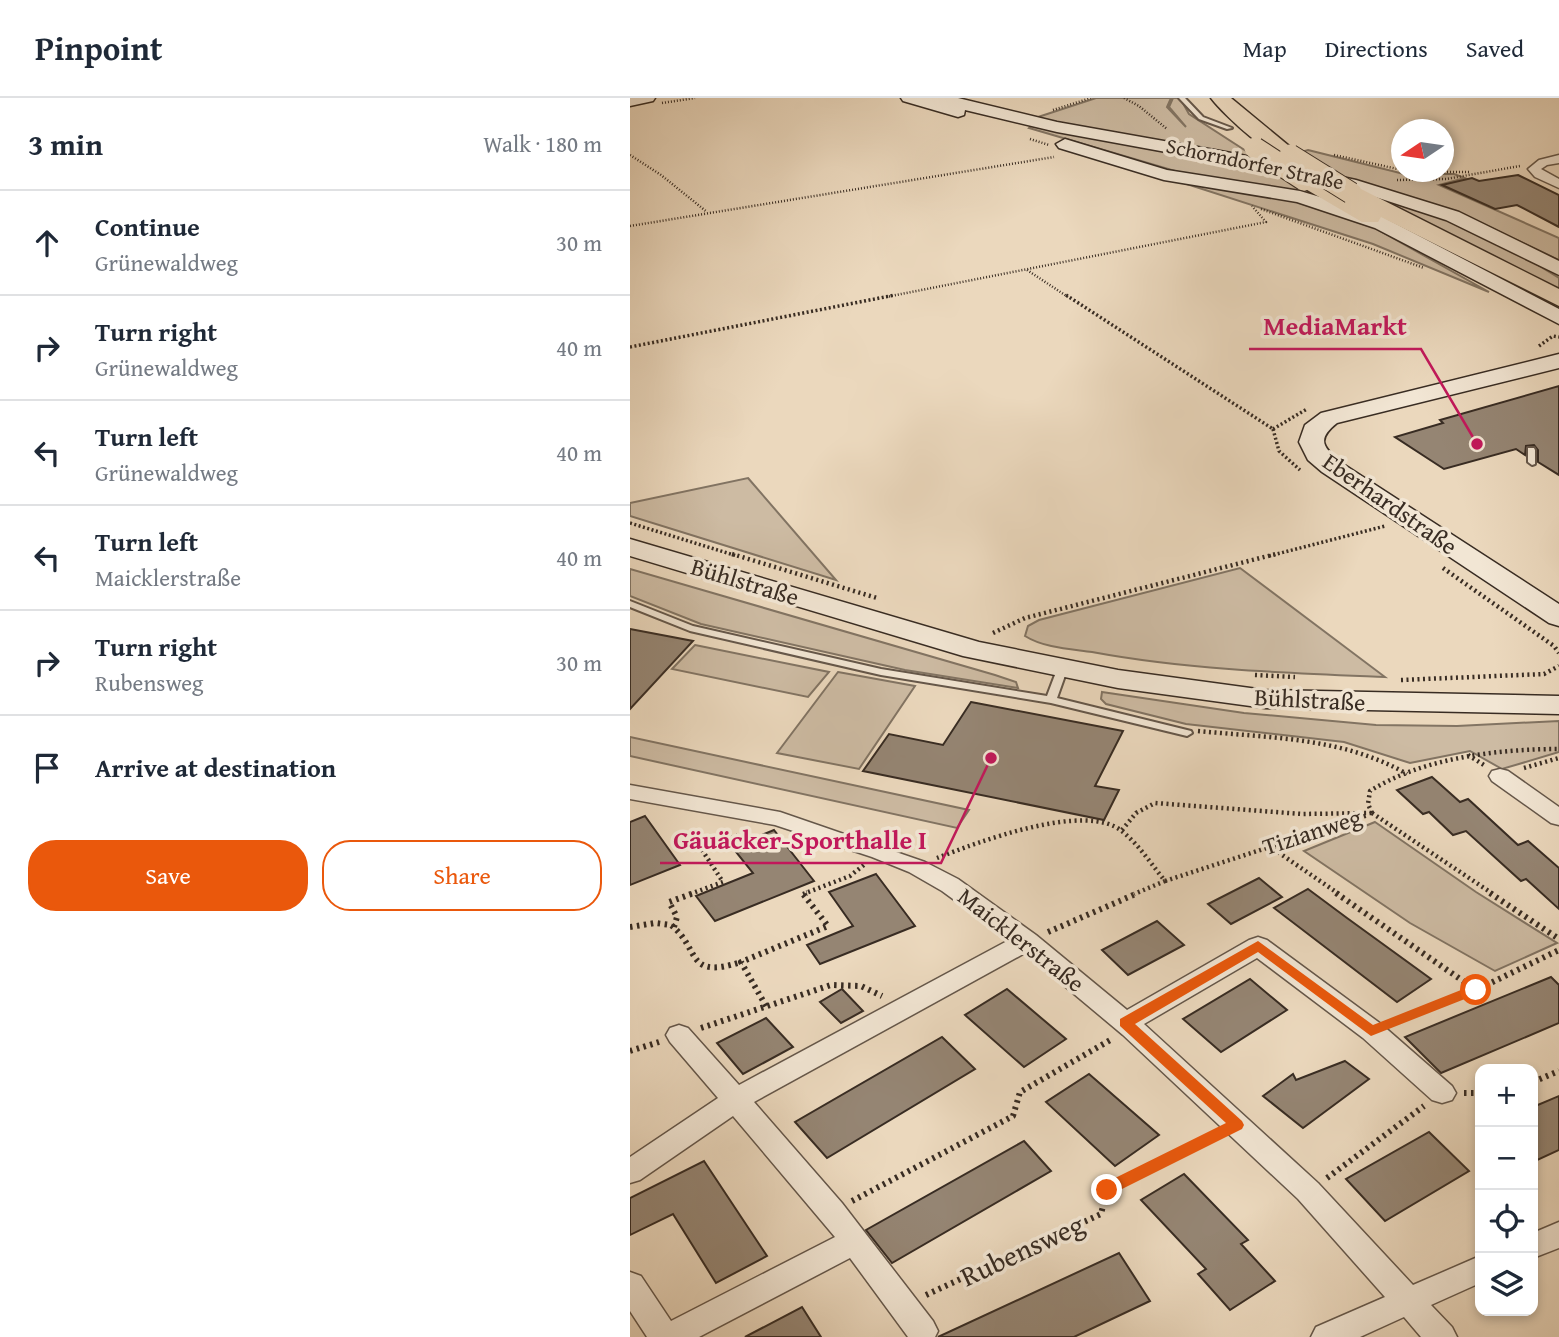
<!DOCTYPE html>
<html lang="en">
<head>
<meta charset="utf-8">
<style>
	body { margin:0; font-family:"Gentium Book Plus",serif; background:#f2f2f3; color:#1f2937 }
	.controls { position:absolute; right:21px; bottom:21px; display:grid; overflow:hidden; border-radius:14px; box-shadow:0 4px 10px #0003 }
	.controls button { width:63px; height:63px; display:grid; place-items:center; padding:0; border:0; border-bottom:2px solid #e0e1e3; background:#fff; color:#1f2937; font:35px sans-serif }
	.compass { position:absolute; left:761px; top:21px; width:63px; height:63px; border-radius:50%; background:#fff; box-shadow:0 4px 10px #0003; rotate:257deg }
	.stop { position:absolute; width:21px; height:21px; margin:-16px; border:5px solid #ea580c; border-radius:50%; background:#fff }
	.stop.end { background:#ea580c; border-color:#fff; box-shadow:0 2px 7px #0008 }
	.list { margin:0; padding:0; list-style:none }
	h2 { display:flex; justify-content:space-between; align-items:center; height:91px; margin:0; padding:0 28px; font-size:30px }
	h2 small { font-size:23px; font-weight:400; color:#747a83 }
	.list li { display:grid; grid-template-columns:46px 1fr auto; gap:21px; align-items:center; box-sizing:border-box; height:105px; padding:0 28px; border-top:2px solid #e0e1e3 }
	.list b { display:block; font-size:26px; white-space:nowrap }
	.list p { margin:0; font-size:23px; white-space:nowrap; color:#747a83 }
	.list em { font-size:23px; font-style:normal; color:#747a83 }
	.actions { display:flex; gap:14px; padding:21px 28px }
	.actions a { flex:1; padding:16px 0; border:2px solid #ea580c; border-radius:28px; text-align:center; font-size:24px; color:#ea580c }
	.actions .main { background:#ea580c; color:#fff }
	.icon { flex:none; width:38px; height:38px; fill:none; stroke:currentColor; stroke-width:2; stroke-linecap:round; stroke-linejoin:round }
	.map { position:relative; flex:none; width:929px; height:1239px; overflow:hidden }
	header { display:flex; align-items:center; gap:42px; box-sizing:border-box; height:98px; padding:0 35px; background:#fff; border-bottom:2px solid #e0e1e3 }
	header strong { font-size:33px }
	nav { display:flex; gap:38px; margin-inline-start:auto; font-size:24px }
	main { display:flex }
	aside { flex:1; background:#fff }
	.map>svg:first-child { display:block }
	.green { fill:#cdbba3; stroke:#827463; stroke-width:2 }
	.building { fill:#958573; stroke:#382c23; stroke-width:2 }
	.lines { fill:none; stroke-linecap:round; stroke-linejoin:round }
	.service-casing { stroke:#65574a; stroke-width:4 }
	.minor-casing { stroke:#65574a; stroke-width:3 }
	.secondary-casing { stroke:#382c23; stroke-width:3 }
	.trunk-casing { stroke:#382c23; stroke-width:3 }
	.path-far3 { stroke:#382c23; stroke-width:2.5; stroke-dasharray:1 2; stroke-linecap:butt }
	.path-far2 { stroke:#382c23; stroke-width:3.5; stroke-dasharray:2 2.5; stroke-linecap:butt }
	.path-far1 { stroke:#382c23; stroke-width:4.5; stroke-dasharray:2 3.5; stroke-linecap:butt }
	.path { stroke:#382c23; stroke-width:6; stroke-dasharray:2.5 4.5; stroke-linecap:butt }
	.service { fill:#f2e6d4; fill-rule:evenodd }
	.minor { fill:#f2e6d4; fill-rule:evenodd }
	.secondary { fill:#f2e6d4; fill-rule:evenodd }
	.trunk { fill:#ebd8bd; fill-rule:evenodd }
	.trunk-bridge-casing { stroke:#382c23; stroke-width:23; stroke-linecap:butt }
	.trunk-bridge { stroke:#ebd8bd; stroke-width:21 }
	.route { fill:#ea580c }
	.labels { text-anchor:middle; stroke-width:7; stroke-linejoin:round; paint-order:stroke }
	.far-street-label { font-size:21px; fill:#382c23; stroke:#f2e6d4 }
	.street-label { font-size:24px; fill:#382c23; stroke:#f2e6d4 }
	.near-street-label { font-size:28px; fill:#382c23; stroke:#f2e6d4 }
	.leader { fill:none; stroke:#c2185b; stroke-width:2.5 }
	.callout-dot { fill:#c2185b; stroke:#f2e6d4; stroke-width:2.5 }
	.callout-label { font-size:26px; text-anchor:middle; font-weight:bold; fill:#c2185b; stroke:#f2e6d4; stroke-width:7; stroke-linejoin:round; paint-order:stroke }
</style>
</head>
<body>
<header>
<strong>Pinpoint</strong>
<nav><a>Map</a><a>Directions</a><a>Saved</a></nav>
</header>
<main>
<aside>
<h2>3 min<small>Walk · 180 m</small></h2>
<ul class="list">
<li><svg class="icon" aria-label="ahead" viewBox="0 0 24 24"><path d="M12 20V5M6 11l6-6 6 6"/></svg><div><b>Continue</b><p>Grünewaldweg</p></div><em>30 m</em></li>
<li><svg class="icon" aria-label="right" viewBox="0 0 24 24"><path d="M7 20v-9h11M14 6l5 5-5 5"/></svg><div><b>Turn right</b><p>Grünewaldweg</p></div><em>40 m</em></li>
<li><svg class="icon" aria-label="left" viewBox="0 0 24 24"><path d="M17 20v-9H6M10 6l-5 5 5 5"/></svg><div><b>Turn left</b><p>Grünewaldweg</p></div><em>40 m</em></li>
<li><svg class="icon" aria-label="left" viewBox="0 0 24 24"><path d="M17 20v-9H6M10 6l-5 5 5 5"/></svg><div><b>Turn left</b><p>Maicklerstraße</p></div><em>40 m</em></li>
<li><svg class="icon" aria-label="right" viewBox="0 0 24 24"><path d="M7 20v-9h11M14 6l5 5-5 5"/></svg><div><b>Turn right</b><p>Rubensweg</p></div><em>30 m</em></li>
<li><svg class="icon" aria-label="arrive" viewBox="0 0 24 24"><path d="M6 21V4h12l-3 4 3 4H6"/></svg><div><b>Arrive at destination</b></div></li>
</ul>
<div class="actions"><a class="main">Save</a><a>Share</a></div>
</aside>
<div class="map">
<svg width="929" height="1239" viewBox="0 0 929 1239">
	<rect width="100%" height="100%" fill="#ebd8bd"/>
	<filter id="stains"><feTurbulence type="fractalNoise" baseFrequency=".00286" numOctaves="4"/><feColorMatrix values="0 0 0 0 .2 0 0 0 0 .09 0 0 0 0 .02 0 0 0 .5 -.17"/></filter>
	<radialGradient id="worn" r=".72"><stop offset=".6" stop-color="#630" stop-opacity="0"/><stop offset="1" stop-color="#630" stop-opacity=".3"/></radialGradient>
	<g class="green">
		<polygon points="466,0 541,0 537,9 556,29 539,9 543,0 550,0 559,16 630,62 405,20"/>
		<polygon points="401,28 645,75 698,103 562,78 399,30"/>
		<polygon points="678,52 774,76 824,76 835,80 809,87 929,140 929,162 830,115 715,81 668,55"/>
		<polygon points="538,80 652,97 743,129 859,194 743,146"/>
		<polygon points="734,92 802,113 866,141 929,180 929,194"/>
		<polygon points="118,380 206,482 0,418 0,405"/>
		<path d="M610,470L755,579C657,575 559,572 462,554C441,551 414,550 395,538L398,528L409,522Z"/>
		<polygon points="0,471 365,577 386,584 388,590 275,572 71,526 0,498"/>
		<polygon points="65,547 199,574 178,599 42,571"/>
		<polygon points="208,574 285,588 229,671 147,655"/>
		<polygon points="472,594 614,615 746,627 827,628 929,623 929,654 872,671 840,653 780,665 714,644 556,626 476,606 471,601"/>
		<polygon points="0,639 339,712 327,730 0,658"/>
		<polygon points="745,724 846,794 927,845 865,873 780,825 674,753"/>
	</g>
	<g class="building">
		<polygon points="888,77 929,97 929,129 887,107 865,111 812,87 842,80 849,83"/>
		<polygon points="929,288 929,377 908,364 908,352 904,347 896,348 895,357 886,351 814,371 765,339 813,325 810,322"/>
		<polygon points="0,531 63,543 0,611"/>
		<polygon points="341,604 493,633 465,688 489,692 474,722 233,673 259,636 313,647"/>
		<polygon points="802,679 830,704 838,701 888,747 898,743 929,770 929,811 896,781 891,783 836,733 823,737 799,714 793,716 767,692"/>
		<polygon points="15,718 50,767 0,787 0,724"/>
		<polygon points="144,732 184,783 85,823 66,798 123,775 102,749"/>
		<polygon points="246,776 285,828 190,866 177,847 223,828 199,794"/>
		<polygon points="629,780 652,799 601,826 578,806"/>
		<polygon points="678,791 717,820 801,881 767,904 644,810"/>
		<polygon points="527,823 554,847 498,877 472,852"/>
		<polygon points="921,879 929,887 929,925 811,975 775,939"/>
		<polygon points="620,881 657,912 591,954 553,921"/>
		<polygon points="212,891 233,913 211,925 190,904"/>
		<polygon points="377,891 436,941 394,969 335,917"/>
		<polygon points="136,920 163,949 113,976 87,945"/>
		<polygon points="312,939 345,971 197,1060 165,1024"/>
		<polygon points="715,963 739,981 673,1030 633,998 663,976 666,982"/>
		<polygon points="459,976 529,1037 485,1068 416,1004"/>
		<polygon points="929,998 929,1052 903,1064 903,1009"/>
		<polygon points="799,1034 839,1073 755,1123 716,1081"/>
		<polygon points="394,1043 421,1073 262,1165 236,1132"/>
		<polygon points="74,1063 137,1158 86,1185 43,1116 0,1137 0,1100"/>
		<polygon points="554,1076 618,1142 611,1146 645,1183 600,1212 568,1176 576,1171 511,1102"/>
		<polygon points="489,1155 520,1203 444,1239 308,1239"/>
		<polygon points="172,1209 191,1239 115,1239"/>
	</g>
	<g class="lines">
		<g class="service-casing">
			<g id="service">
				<polygon points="549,0 555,0 573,19 602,30 597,31 569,21"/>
				<polygon points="898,350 904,350 905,352 905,366 902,367 898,364"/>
				<polygon points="0,503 63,528 251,571 417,598 428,569 433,566 438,569 427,600 561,633 562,635 557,638 421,605 251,577 60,533 0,509"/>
			</g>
		</g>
		<g class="minor-casing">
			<g id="minor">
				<polygon points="929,57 929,65 917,67 911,71 929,81 929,90 905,79 898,71 909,62"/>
				<polygon points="870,671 878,673 929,709 929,727 921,725 862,683 859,678 862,673"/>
				<polygon points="0,687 150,714 295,764 328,781 406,837 497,912 619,842 628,839 637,842 751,926 822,988 826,995 822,1002 812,1005 802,1002 733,940 627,860 514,926 688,1085 783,1187 850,1158 850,1185 801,1207 822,1229 827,1239 791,1239 774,1219 730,1239 681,1239 686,1229 755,1199 668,1101 493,937 395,855 124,1004 212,1105 303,1223 308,1233 305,1239 278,1239 220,1160 69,1239 17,1239 0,1213 0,1174 11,1178 41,1223 205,1139 103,1018 10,1082 0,1085 0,1059 88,1000 40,944 36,937 40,930 49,927 58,930 109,987 379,842 312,793 279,774 242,759 145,727 0,701"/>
				<polygon points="929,1124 929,1150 903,1160 903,1135"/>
			</g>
		</g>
		<g class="secondary-casing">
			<g id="secondary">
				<polygon points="0,0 25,0 23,3 0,8"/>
				<polygon points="271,0 328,0 427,24 607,56 726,82 829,114 929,163 929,177 816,122 721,91 607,67 427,34 335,12 334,17 328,19 273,3"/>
				<polygon points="435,41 537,72 670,93 747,116 929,211 929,226 745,130 667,104 534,82 429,50 426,46"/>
				<path d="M929,256V270L707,325C687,341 692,348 710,364L929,506V528L919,525L692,374L678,362L669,344L675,327L691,315Z"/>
				<polygon points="0,441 349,544 488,572 635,592 929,598 929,616 635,610 488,590 333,558 0,458"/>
			</g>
		</g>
		<g class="trunk-casing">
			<g id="trunk">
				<path d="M581,0H601L670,57L667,61C646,67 594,17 581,0Z"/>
				<polygon points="674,76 711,94 721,89 729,90 929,191 929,208 751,119 748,124 732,124 667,86 663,82 667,78"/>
			</g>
		</g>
		<g class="path-far3">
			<polyline points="494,0 509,8 537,31"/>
			<polyline points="32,5 65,0"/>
			<polyline points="423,12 461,0"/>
			<polyline points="400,41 419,47"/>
			<polyline points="0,57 31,77 77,114"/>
			<polyline points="704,57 772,72"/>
			<polyline points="778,74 840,74"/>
			<polyline points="767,82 816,81 890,68"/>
			<polyline points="631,111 794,170"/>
			<polyline points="0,128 424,59"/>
			<polyline points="397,172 438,199"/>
			<polyline points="256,199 636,124 622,108"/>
		</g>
		<g class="path-far2">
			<polyline points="436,197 643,331"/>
			<polyline points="909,248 923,238 929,239"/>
			<polyline points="0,249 265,197"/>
			<polyline points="643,331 649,353 670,372"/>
			<polyline points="643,331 677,311"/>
			<polyline points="0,425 107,458"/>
			<polyline points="639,458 755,428"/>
		</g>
		<g class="path-far1">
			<polyline points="102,456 247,500"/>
			<polyline points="813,470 924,548 929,555"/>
			<polyline points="363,535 395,520 646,456"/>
			<polyline points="625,577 665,579"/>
			<polyline points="771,582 914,576 929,568"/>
			<path d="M568,633C640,640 713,639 777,676"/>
			<polyline points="838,657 854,667"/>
			<polyline points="894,670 929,660"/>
			<polyline points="742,715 863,796"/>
			<path d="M742,715L738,706L740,693C792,660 868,651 929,651"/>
			<polyline points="492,732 506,715 525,705 672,716 742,715"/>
			<polyline points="639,748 709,796"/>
			<path d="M307,760C346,745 457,702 493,734C509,747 522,767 535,783L504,796"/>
			<polyline points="535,783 738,717"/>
			<polyline points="60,796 93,784 72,752 119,733"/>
			<polyline points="173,796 220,778 235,766"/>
		</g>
		<g class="path">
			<polyline points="706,795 846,892"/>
			<polyline points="860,795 929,841"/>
			<path d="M0,829L25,825L41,827C71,851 55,882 111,864"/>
			<polyline points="44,829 47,819 39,804 64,795"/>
			<polyline points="418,834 508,795"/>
			<polyline points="136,908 111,864 198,828 173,796 177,795"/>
			<polyline points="765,924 846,892 929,852"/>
			<polyline points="71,930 201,887 231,888 252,898"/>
			<polyline points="0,953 29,944"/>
			<polyline points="903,984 929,973"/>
			<polyline points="834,995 850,995"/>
			<polyline points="697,1080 794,1008"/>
			<polyline points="222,1103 383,1018 390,994 482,941"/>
			<polyline points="296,1197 471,1116 477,1092 588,1036"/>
		</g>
		<use href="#service" class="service"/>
		<use href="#minor" class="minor"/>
		<use href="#secondary" class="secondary"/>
		<use href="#trunk" class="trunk"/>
		<g class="trunk-bridge-casing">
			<g id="trunk-bridge">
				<polyline points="625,50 674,82"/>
				<polyline points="660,57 721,95"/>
			</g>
		</g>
		<use href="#trunk-bridge" class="trunk-bridge"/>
	</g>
	<polygon class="route" points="628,843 743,927 841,888 846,887 853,892 850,895 741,938 628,854 505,926 612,1023 614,1027 612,1031 482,1096 471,1096 469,1092 471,1087 596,1025 490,928 490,921"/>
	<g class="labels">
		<g class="far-street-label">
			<text transform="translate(625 66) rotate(12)" y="7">Schorndorfer Straße</text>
		</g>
		<g class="street-label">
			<text transform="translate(760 406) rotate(35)" y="8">Eberhardstraße</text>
			<text transform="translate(115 484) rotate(17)" y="8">Bühlstraße</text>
			<text transform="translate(680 602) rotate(3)" y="8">Bühlstraße</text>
			<text transform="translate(682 734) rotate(-18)" y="8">Tizianweg</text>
			<text transform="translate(391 842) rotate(38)" y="8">Maicklerstraße</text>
		</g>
		<g class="near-street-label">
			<text transform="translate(392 1152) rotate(-25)" y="10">Rubensweg</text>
		</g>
	</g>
	<path class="leader" d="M847 346L791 251H619M361 660L311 765H30"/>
	<g class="callout-dot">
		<circle cx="847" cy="346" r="7"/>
		<circle cx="361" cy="660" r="7"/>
	</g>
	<g class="callout-label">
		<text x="705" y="237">MediaMarkt</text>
		<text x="170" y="751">Gäuäcker-Sporthalle I</text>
	</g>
	<rect width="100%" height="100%" filter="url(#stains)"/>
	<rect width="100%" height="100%" fill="url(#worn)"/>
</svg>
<div class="controls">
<button>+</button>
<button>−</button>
<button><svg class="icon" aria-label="locate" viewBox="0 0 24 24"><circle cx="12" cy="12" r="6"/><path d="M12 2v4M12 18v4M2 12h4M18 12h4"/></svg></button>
<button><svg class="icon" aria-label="layers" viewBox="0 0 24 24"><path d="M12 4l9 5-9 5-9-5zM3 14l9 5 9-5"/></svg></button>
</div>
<svg class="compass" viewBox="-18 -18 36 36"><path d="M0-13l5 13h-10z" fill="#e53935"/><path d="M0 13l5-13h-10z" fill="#747a83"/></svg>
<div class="stop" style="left:846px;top:892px"></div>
<div class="stop end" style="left:477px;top:1092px"></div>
</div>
</main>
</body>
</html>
